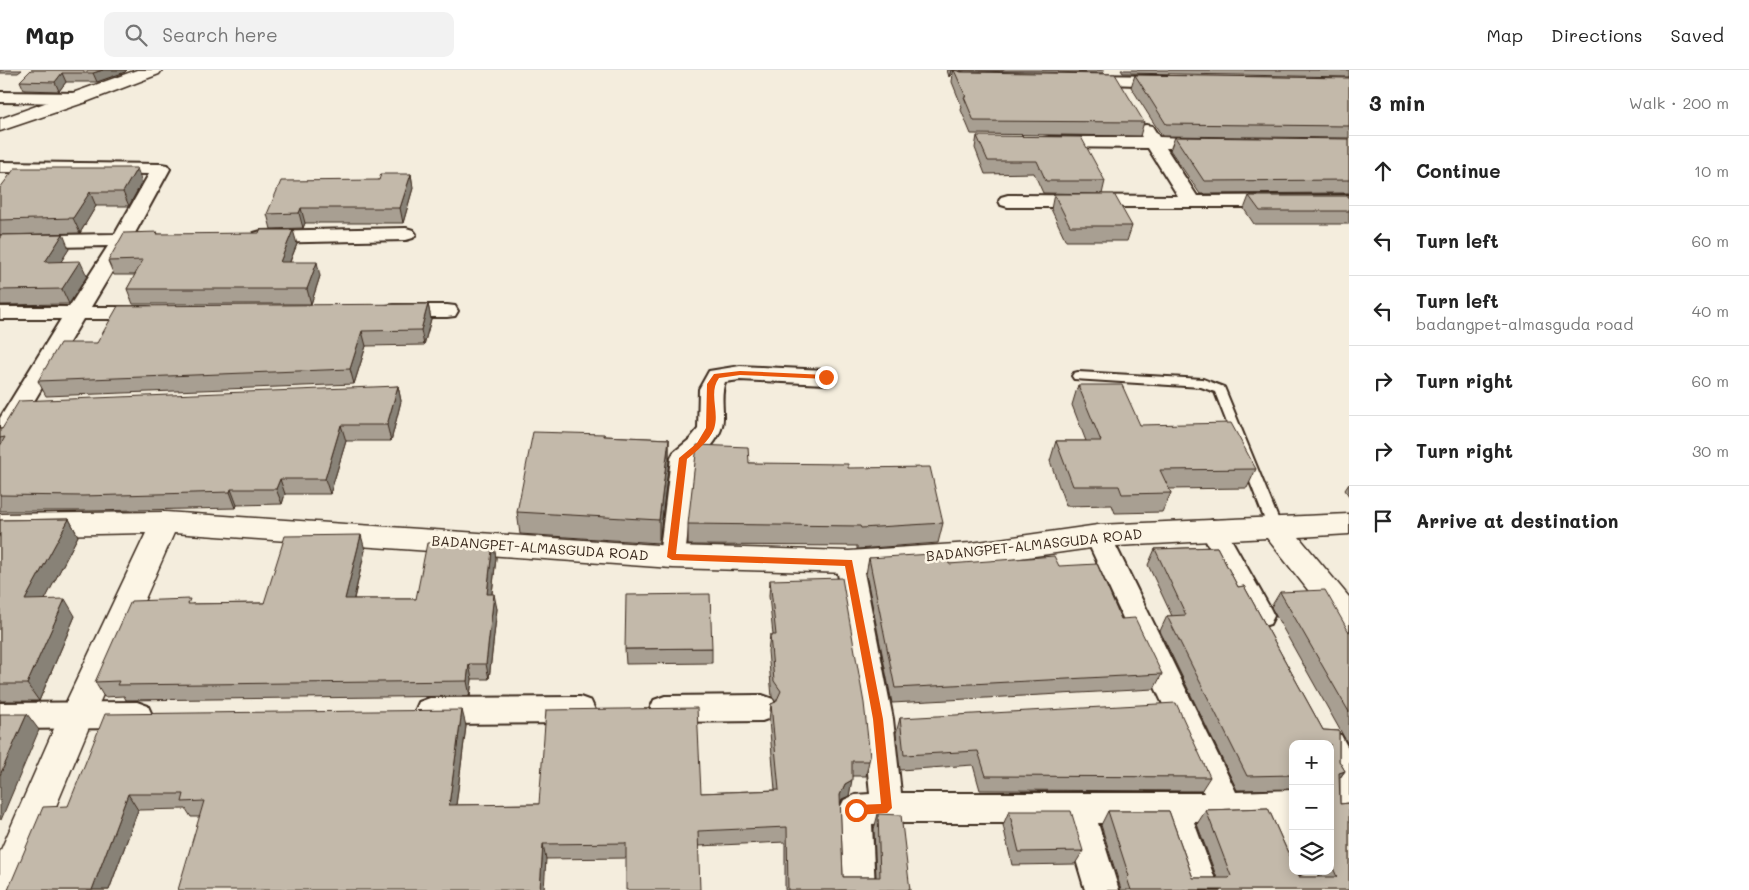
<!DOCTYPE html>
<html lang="en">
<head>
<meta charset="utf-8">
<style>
	body { margin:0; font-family:Mali,sans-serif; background:#f2f2f2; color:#222 }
	.controls { position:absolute; right:15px; bottom:15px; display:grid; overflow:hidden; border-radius:10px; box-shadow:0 2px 12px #0003 }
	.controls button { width:45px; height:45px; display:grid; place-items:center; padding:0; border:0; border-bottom:1px solid #e0e0e0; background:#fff; color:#222; font:25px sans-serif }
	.stop { position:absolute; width:15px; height:15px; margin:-11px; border:4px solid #ea580c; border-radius:50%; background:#fff }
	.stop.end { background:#ea580c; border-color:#fff; box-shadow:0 1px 5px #0008 }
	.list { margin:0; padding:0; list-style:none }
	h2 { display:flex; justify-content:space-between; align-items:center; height:65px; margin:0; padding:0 20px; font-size:21px }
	h2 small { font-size:16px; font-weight:400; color:#767676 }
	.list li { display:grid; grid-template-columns:32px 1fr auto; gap:15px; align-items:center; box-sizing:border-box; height:70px; padding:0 20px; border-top:1px solid #e0e0e0 }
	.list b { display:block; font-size:19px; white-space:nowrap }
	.list p { margin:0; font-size:16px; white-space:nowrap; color:#767676 }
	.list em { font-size:16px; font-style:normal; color:#767676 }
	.icon { flex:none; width:28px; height:28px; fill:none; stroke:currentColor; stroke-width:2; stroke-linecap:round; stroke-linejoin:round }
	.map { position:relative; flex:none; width:1349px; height:820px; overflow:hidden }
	header { display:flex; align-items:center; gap:30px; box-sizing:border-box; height:70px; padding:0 25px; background:#fff; border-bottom:1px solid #e0e0e0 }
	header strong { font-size:24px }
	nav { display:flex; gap:28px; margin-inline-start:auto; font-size:18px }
	.search { width:350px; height:45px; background:#f2f2f2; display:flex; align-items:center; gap:12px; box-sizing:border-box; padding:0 18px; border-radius:10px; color:#767676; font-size:19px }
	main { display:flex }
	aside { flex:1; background:#fff }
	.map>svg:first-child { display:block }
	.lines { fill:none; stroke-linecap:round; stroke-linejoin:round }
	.lane-casing { stroke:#3b2a1e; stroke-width:4 }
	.street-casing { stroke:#3b2a1e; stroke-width:4 }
	.secondary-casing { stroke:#3b2a1e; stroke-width:3 }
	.lane { fill:#fcf5e5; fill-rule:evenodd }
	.street { fill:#fcf5e5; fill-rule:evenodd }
	.secondary { fill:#fcf5e5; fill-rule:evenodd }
	.wall { fill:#a89f92; stroke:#3b2a1e }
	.shaded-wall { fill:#888277; stroke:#3b2a1e }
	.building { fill:#c3b9aa; stroke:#3b2a1e }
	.route { fill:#ea580c }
	.labels { text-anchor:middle; stroke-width:5; stroke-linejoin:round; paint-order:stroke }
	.street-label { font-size:14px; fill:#3b2a1e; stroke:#fcf5e5 }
</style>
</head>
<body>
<header>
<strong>Map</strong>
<div class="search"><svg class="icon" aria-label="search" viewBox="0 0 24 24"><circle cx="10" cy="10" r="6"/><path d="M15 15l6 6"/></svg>Search here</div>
<nav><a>Map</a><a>Directions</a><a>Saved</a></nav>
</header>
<main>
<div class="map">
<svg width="1349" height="820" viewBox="0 0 1349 820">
	<rect width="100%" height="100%" fill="#f4eddd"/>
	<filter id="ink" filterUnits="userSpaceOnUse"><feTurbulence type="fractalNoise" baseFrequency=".02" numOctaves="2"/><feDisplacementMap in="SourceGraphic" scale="10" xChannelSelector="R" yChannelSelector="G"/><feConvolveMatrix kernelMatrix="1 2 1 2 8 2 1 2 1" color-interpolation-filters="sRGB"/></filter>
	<g filter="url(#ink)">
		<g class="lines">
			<g class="lane-casing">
				<polygon id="lane" points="1078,302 1203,309 1224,317 1282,458 1280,461 1270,461 1268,458 1215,322 1201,317 1074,309 1072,306 1074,303"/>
			</g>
			<g class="street-casing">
				<g id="street">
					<polygon points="1084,5 1167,6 1173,8 1175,11 1173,14 1167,16 1078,13 1076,10 1078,7"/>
					<polygon points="0,22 80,23 86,24 88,28 86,32 80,33 0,32"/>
					<polygon points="1146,55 1152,56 1159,67 1213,69 1216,73 1213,77 1207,78 1166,78 1197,126 1349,125 1349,137 1008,137 1001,135 999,131 1001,127 1008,125 1178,126 1148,78 1049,77 1043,76 1040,72 1043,68 1049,67 1142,67 1137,60 1140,56"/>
					<polygon points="0,92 161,94 167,95 170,99 135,163 141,165 144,169 141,173 128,175 91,237 147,237 155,238 158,243 155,248 147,249 83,249 9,373 0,375 0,348 61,249 0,249 0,237 69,237 108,176 0,178 0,166 115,164 149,104 0,102"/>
					<polygon points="406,158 413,160 416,164 413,168 406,170 261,173 254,171 251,167 254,163 261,161"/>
					<polygon points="394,235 447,235 455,236 458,241 455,246 447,247 394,247 386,246 383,241 386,236"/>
					<path d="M740,296L826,300L834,302L837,307L834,312L826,314L740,310L725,312C721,323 723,333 723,345C724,365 710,379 695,391L685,487L681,494L672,497L663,494L659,487L671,388L674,382L690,369L698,359L699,319L709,301Z"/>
					<polygon points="1213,450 1222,453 1270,538 1274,546 1270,554 1260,557 1250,554 1200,460 1204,453"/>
					<polygon points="1098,456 1107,459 1111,466 1236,722 1293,720 1293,750 1291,750 1293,754 1293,801 1305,802 1293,807 1281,802 1259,750 1194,752 1219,820 1185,820 1162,753 1098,753 1119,820 1085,820 1065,753 887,753 872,754 875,820 841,820 839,740 844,730 855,725 870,724 863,649 836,492 840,485 849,482 858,485 862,492 893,649 901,723 1204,723 1085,466 1089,459"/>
					<polygon points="762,625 773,629 777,638 773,647 762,651 665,652 654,648 650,639 654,630 665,626"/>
					<polygon points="580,627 591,631 595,640 591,649 580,653 430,654 419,650 415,641 419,632 430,628"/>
					<polygon points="137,632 148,636 152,645 148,654 137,658 0,659 0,633"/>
					<polygon points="1330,662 1341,665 1349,680 1349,745 1330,747 1330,717 1337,717 1330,705 1330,674 1315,674 1319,665"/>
				</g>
			</g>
			<g class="secondary-casing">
				<g id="secondary">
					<polygon points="137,0 162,0 159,4 86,32 0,61 0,49"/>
					<polygon points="165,442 672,476 849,481 971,473 1098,455 1349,444 1349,464 1299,467 1349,527 1349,561 1338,558 1267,468 1098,477 971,495 849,503 672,498 174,463 94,645 21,820 0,820 0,782 60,645 146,463 0,466 0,444"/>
				</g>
			</g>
			<use href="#lane" class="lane"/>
			<use href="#street" class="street"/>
			<use href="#secondary" class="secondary"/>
		</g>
		<g class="wall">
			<polygon points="0,0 22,0 18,3 0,3"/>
			<polygon points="31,0 127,0 125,2 97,12 66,12 59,21 24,20 20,11"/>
			<polygon points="947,0 1104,0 1103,3 960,1 1144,52 1140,66 971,64 961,40 962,37 952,12 953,3 949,7"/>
			<polygon points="1121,0 1349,0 1349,7 1123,3"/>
			<polygon points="1135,5 1349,8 1349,68 1162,66 1131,17"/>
			<polygon points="977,66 1105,111 1102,124 1043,123 1034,103 985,104 975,78"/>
			<polygon points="1175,67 1349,69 1349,123 1200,124 1170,80"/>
			<polygon points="411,104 413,118 403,153 305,153 303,158 271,159 267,144 379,110"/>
			<polygon points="142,112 129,136 96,136 80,163 0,165 0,118"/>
			<polygon points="1054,124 1132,156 1127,171 1066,171 1051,139"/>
			<polygon points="1249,126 1349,126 1349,154 1254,154 1244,139"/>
			<polygon points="158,164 297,174 290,192 320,206 311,234 133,234 127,219 135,205 114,205 108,191"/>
			<polygon points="0,165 69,179 61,191 87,206 69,234 0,235"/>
			<polygon points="428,234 431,249 424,275 366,276 354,314 46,326 38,311 97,273"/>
			<polygon points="1078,315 1140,355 1256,399 1247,418 1169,419 1171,423 1162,442 1115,443 1112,435 1066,436 1050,391 1056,371 1086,371 1072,335"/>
			<polygon points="398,316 401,331 391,371 346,371 330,424 285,424 282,434 237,435 236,438 91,441 0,441 0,359"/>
			<polygon points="604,364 605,366 669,369 669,391 659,473 520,464 517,442"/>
			<polygon points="749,393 848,398 943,453 938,473 857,479 857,476 688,475 688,454"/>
			<polygon points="1349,414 1349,426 1345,420"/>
			<polygon points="69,449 78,466 45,529 75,546 39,631 0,631 0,450"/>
			<polygon points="493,472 496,488 492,524 497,539 489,609 472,609 470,626 126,630 124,626 104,627 95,612 192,534 264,533 365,480 354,529 416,529"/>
			<polygon points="1217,477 1238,517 1244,516 1323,660 1339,661 1339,691 1345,701 1340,708 1340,734 1349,733 1349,820 1120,820 1121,819 1101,755 1108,741 1169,741 1193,808 1217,808 1197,754 1206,740 1268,738 1293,794 1293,801 1296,801 1299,807 1319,807 1317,801 1330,801 1330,674 1293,674 1293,719 1237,720 1160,561 1167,546 1172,546 1148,495 1155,479"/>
			<polygon points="869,488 949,494 1059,496 1121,549 1162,604 1154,619 892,633 866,504"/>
			<polygon points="770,510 869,691 866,706 852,706 849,726 842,729 840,733 843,807 876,807 874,759 878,744 910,820 785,820 785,772 699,776 626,788 546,789 200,747 191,747 186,739 138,740 109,820 8,820 68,736 466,656 456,735 539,734 701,723 775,720 769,650 771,634 776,632 772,627 768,581 770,565 773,565 769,526"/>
			<polygon points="1280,522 1349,562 1349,676 1271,537"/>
			<polygon points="712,578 712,593 626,594 625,579"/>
			<polygon points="900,648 1210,707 1201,721 980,720 973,695 900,700 896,663"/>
			<polygon points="1009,741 1083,781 1075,794 1012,795 1003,755"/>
		</g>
		<g class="shaded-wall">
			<polygon points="103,0 127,0 125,2 97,12 93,3"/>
			<polygon points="951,0 954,0 953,3 949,7"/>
			<polygon points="62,3 66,12 59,21 55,12"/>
			<polygon points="137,98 142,112 129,136 123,122"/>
			<polygon points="411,104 413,118 403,153 400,138"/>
			<polygon points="90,122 96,136 80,163 73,148"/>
			<polygon points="301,138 305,153 303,158 299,143"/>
			<polygon points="293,160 297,174 284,206 280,192"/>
			<polygon points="63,164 69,179 52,206 45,192"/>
			<polygon points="80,191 87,206 69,234 62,219"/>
			<polygon points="317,192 320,206 311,234 307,219"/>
			<polygon points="428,234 431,249 424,275 421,260"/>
			<polygon points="362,261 366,276 354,314 350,299"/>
			<polygon points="398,316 401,331 391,371 387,355"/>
			<polygon points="341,355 346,371 330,424 325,409"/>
			<polygon points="669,369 669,391 659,473 659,450"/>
			<polygon points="280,409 285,424 282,434 276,419"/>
			<polygon points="231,419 237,435 236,438 230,422"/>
			<polygon points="69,449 78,466 36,547 25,530"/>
			<polygon points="361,465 365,480 350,545 345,529"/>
			<polygon points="493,472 496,488 490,540 487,524"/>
			<polygon points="494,524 497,539 489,609 486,594"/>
			<polygon points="65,529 75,546 39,631 27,614"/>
			<polygon points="469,594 472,609 470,626 467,611"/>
			<polygon points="462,640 466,656 454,751 449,735"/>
			<polygon points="27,644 39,660 1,750 0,749 0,705"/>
			<polygon points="1345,701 1334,715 1339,703"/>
			<polygon points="852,710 849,726 842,729 837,740 840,725 845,714"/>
			<polygon points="128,724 138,740 109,820 92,820"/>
			<polygon points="543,774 546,789 544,820 540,820"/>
		</g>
		<g class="building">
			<polygon points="31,0 103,0 93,3 62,3 55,12 20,11"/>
			<polygon points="954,0 961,2 1115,4 1144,52 974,51 964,27 966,27"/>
			<polygon points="1135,5 1349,8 1349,56 1166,54"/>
			<polygon points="977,66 1081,67 1105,111 1046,111 1037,91 988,91"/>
			<polygon points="1175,67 1349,69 1349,110 1204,111"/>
			<polygon points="15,98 137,98 123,122 90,122 73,148 0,150 0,118"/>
			<polygon points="381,104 411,104 400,138 301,138 299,143 267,144 281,111 379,110"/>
			<polygon points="1054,124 1114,124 1132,156 1070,156"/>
			<polygon points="1249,126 1349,126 1349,141 1260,141"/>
			<polygon points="260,160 293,160 280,192 317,192 307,219 127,219 143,190 108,191 124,163 158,162 156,164 259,163"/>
			<polygon points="63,164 45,192 80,191 62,219 0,220 0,165"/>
			<polygon points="428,234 421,260 362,261 350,299 38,311 60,273 97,273 118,236"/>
			<polygon points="1078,315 1122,315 1140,355 1231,353 1256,399 1160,400 1171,423 1122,424 1119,416 1073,416 1056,371 1101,371"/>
			<polygon points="398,316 387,355 341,355 325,409 280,409 276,419 231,419 230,422 83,426 0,425 0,376 5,367 0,368 0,359 2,359 19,331"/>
			<polygon points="533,362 604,364 604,366 669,369 659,450 517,442"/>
			<polygon points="697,375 748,377 749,393 848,394 848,398 930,397 943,453 861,458 860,456 688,454"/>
			<polygon points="69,449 25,530 65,529 27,614 0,614 0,450"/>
			<polygon points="361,465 345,529 416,529 427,473 493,472 487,524 494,524 486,594 469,594 467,611 117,615 119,611 95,612 131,531 190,529 188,534 264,533 285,466"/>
			<polygon points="1217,477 1238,517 1244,516 1323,660 1339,661 1339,691 1345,701 1339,703 1340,734 1349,733 1349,820 1131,820 1127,808 1129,806 1108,741 1169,741 1193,808 1229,808 1231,806 1206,740 1268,738 1293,794 1293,801 1296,801 1299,807 1337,807 1330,791 1330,674 1293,674 1293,705 1247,706 1167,546 1186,545 1155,479"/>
			<polygon points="947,483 949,494 1054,486 1059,496 1097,494 1121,549 1135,548 1162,604 895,618 869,488"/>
			<polygon points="842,508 864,633 870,687 869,691 852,691 852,710 845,714 840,725 843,807 880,807 878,744 901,745 910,820 788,820 787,757 698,761 700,820 626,820 626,773 543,774 540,820 178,820 204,731 182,732 184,724 128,724 92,820 8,820 43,737 68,736 105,644 462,640 449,735 539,734 546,640 697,638 701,723 779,720 771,634 776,632 781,621 774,611 770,565 776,565 770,510"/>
			<polygon points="1325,520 1349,562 1349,642 1280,522"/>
			<polygon points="710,524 712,578 625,579 626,525"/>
			<polygon points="1176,633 1210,707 986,706 978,681 904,685 900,648"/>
			<polygon points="0,644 27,644 0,705"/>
			<polygon points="1009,741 1071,741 1083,781 1019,782"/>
		</g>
	</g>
	<path class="route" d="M740,301L826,305L830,307L826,309L740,305L719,308C708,323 720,342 714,359C709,371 697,381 687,389L676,484L852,490L883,649L892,738L887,743L856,745L850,740L856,735L881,734L873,649L845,496L672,490L667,487L679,388L697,373L706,358L707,314L714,304Z"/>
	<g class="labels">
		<g class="street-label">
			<text transform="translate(1034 475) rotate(-6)" y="5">BADANGPET-ALMASGUDA ROAD</text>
			<text transform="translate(540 478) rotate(4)" y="5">BADANGPET-ALMASGUDA ROAD</text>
		</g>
	</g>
</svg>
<div class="controls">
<button>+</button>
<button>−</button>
<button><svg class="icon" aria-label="layers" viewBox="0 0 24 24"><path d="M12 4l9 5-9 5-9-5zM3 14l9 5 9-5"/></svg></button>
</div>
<div class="stop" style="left:856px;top:740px"></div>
<div class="stop end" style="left:826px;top:307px"></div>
</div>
<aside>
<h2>3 min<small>Walk · 200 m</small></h2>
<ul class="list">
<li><svg class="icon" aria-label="ahead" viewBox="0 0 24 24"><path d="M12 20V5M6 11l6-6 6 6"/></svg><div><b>Continue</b></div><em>10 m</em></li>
<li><svg class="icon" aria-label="left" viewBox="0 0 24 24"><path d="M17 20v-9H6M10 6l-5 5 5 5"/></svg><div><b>Turn left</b></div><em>60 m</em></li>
<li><svg class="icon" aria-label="left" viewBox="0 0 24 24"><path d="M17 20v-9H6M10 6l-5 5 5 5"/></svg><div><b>Turn left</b><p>badangpet-almasguda road</p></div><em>40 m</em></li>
<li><svg class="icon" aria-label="right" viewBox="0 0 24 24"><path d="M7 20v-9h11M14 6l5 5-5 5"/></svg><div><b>Turn right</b></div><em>60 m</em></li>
<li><svg class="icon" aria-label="right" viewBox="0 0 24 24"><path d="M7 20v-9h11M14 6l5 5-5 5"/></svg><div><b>Turn right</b></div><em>30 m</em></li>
<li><svg class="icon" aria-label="arrive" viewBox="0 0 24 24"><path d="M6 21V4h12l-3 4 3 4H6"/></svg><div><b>Arrive at destination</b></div></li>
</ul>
</aside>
</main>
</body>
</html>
